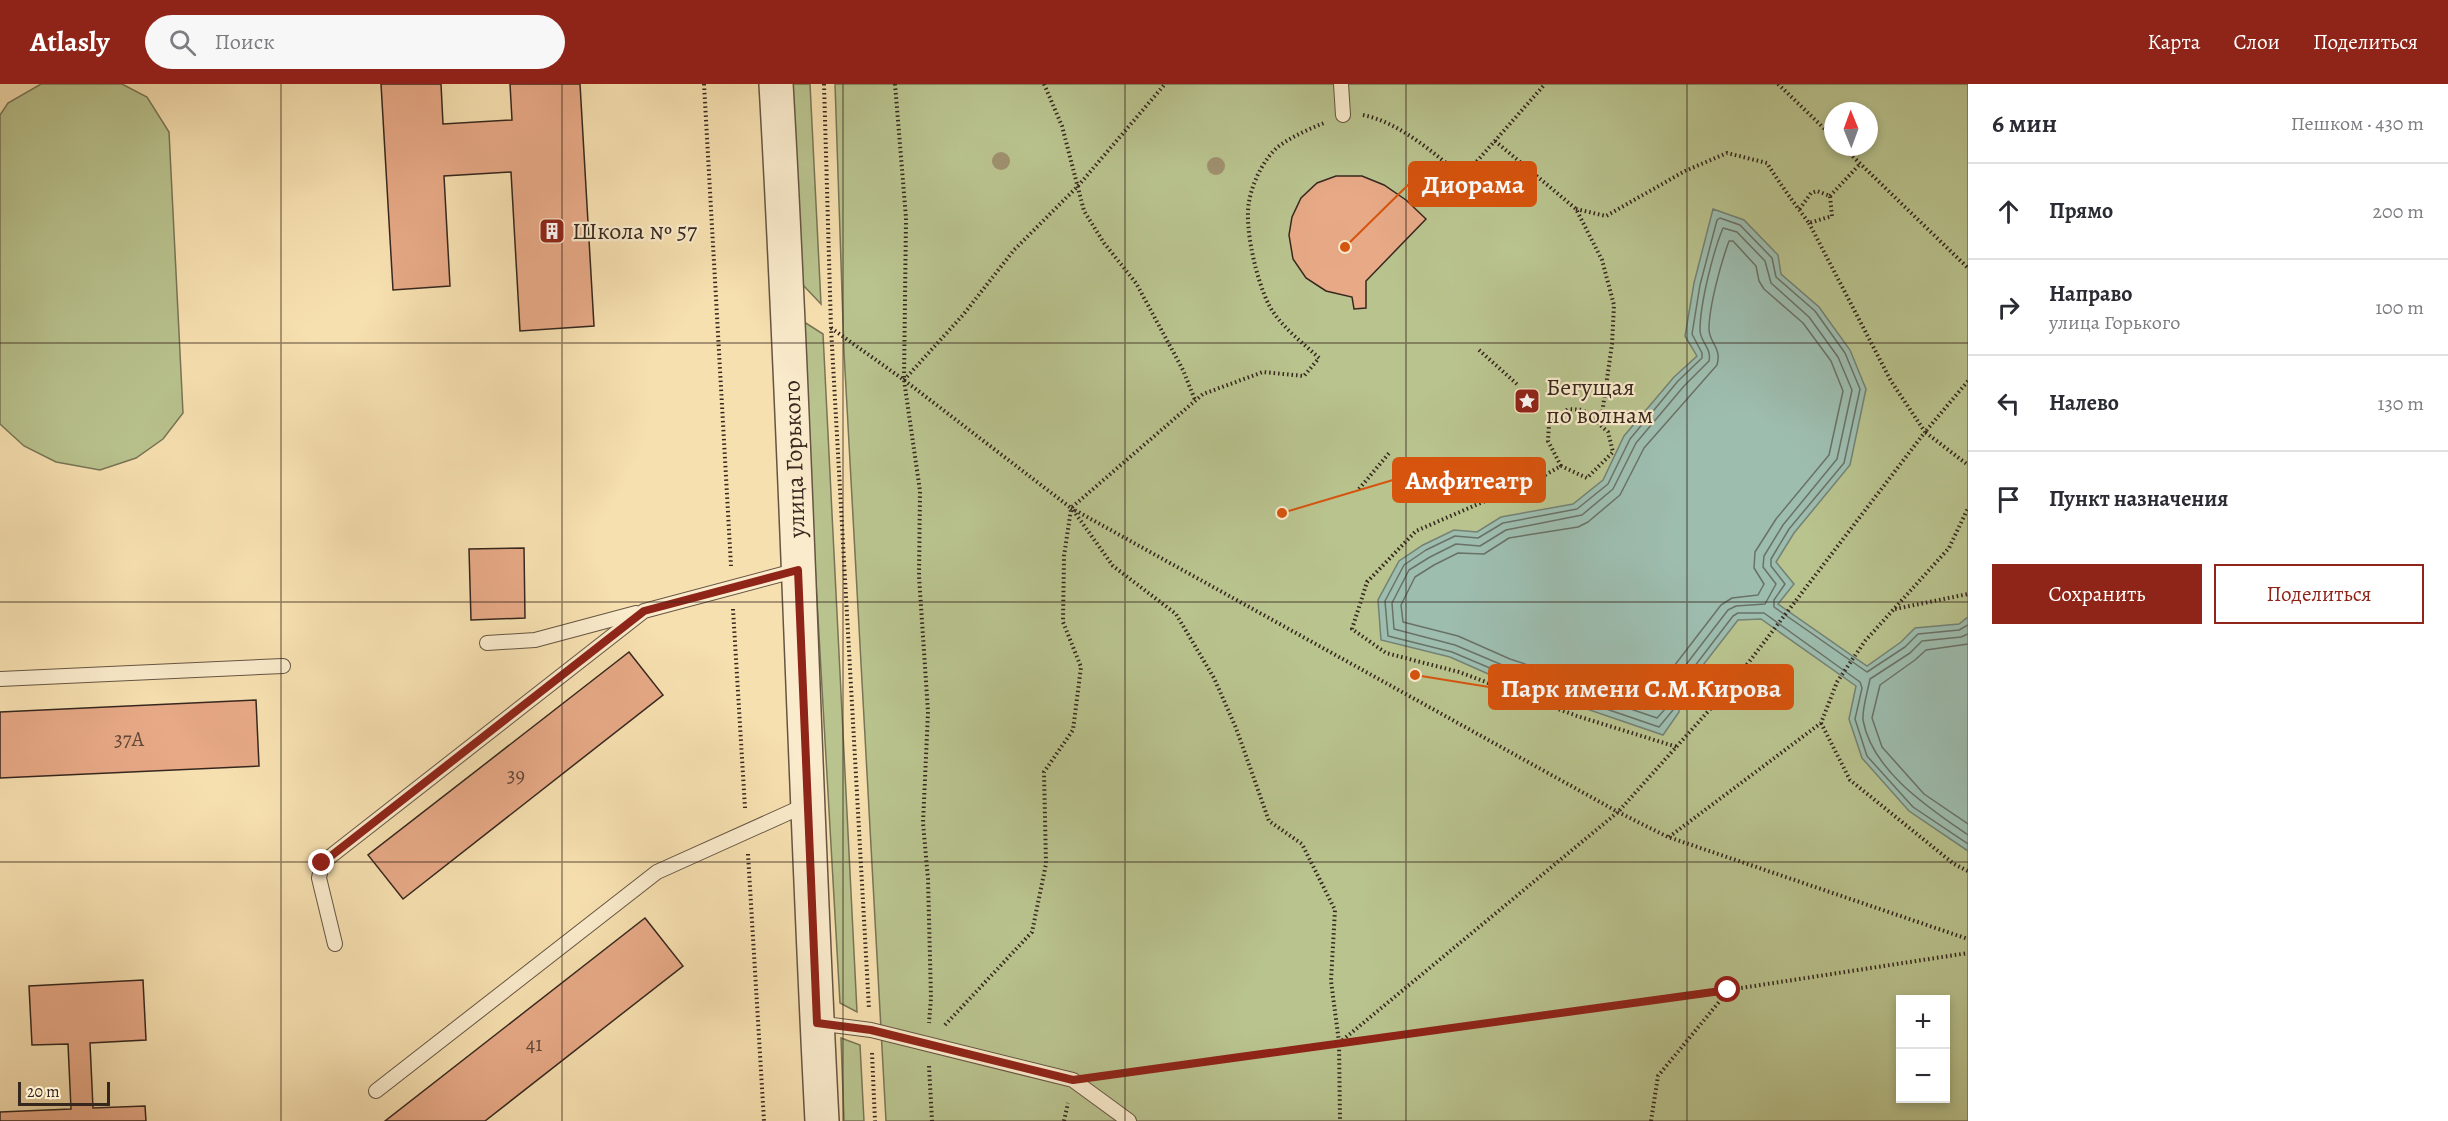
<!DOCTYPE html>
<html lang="ru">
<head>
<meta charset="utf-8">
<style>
	body { margin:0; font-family:Alegreya,serif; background:#f7f7f7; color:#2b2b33 }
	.controls { position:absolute; right:18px; bottom:18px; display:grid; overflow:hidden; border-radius:0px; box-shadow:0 3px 9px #0003 }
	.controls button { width:54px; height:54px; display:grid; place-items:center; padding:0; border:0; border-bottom:2px solid #e1e1e2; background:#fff; color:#2b2b33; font:30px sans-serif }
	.compass { position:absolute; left:1824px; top:18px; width:54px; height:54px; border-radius:50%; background:#fff; box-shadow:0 3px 9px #0003; rotate:359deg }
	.scale { position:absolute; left:18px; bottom:15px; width:92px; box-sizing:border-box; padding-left:6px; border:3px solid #36271e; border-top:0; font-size:16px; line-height:21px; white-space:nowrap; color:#36271e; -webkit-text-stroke:4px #faebcc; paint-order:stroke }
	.stop { position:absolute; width:18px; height:18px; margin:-14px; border:4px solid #8f2418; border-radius:50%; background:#fff }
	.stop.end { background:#8f2418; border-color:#fff; box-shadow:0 2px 6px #0008 }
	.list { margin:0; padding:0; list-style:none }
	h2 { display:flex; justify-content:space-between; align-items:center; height:78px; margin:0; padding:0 24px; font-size:26px }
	h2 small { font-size:20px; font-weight:400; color:#7c7c81 }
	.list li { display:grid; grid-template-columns:39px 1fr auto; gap:18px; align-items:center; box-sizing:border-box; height:96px; padding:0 24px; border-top:2px solid #e1e1e2 }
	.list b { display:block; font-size:22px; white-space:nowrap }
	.list p { margin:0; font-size:20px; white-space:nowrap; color:#7c7c81 }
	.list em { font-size:20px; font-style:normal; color:#7c7c81 }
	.actions { display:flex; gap:12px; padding:18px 24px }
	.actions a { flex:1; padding:14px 0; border:2px solid #8f2418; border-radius:0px; text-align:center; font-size:21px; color:#8f2418 }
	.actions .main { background:#8f2418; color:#fff }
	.icon { flex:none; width:33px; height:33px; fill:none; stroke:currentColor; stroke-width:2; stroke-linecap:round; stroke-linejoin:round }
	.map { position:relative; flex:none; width:1968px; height:1037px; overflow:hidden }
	header { display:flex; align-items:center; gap:36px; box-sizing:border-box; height:84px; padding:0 30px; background:#8f2418; color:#fff }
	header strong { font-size:28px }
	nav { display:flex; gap:33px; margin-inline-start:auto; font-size:21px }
	.search { width:420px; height:54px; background:#f7f7f7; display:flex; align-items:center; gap:15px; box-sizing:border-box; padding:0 21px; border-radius:33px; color:#7c7c81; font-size:22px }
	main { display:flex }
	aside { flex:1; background:#fff }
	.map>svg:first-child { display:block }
	.green { fill:#b9c38e; stroke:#787556; stroke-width:1.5; fill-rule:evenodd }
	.water { fill:#9dbdaf; stroke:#748175; stroke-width:1.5 }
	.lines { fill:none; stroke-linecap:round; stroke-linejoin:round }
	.shore { stroke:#6a7266; stroke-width:1.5 }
	.building { fill:#e7a986; stroke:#36271e; stroke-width:1.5 }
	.service-casing { stroke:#665542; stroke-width:16 }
	.tertiary-casing { stroke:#665542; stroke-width:36 }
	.path { stroke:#36271e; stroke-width:4; stroke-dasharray:1.5 3; stroke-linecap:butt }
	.service { stroke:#faebcc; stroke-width:14 }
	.tertiary { stroke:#faebcc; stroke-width:33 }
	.tree { fill:#9f906f }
	.route { stroke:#8f2418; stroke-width:8 }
	.grid { fill:none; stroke:#36271e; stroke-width:1.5; stroke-opacity:0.55 }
	.labels { text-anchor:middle; stroke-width:4.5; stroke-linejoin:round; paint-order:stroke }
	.number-label { font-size:21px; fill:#624838 }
	.poi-label { font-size:24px; fill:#36271e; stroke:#faebcc; text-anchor:start }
	.street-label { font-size:24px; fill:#36271e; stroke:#faebcc }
	.leader { fill:none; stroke:#d6540e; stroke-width:2 }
	.callout-dot { fill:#d6540e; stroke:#faebcc; stroke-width:2 }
	.callout { fill:#d6540e; stroke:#d6540e; stroke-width:2 }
	.callout-label { font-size:26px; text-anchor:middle; font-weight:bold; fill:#fff }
</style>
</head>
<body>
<header>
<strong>Atlasly</strong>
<div class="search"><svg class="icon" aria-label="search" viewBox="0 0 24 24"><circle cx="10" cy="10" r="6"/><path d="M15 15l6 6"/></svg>Поиск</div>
<nav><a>Карта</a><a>Слои</a><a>Поделиться</a></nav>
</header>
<main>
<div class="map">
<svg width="1968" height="1037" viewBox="0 0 1968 1037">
	<rect width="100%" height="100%" fill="#f7e0b0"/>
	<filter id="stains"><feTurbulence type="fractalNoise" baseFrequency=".00333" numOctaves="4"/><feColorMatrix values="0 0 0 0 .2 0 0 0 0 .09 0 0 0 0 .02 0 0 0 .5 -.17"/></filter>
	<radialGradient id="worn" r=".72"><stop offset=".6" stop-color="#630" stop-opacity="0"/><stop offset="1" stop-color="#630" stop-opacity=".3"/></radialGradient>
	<g class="green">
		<polygon points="41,0 122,0 147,13 169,48 183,329 163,355 136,374 100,386 56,378 24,362 0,340 0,31 8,19"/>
		<polygon points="791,0 810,0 821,220 802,200"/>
		<path d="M835,0H1968V1037H886L844,268ZM1833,27H1869V63H1833ZM1900,916H1946V1014H1900Z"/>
		<polygon points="801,236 823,250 857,928 840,919"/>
		<polygon points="841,954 860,961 864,1037 844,1037"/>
	</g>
	<polygon class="water" points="1713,125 1744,136 1778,171 1781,190 1819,223 1850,266 1866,305 1850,381 1794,449 1776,478 1794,500 1778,520 1867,582 1901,558 1915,544 1959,540 1968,533 1968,767 1909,727 1862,674 1849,635 1856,602 1761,535 1738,536 1679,612 1679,628 1663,651 1502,596 1450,573 1381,556 1378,516 1399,477 1423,461 1454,446 1477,448 1501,433 1573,420 1603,396 1624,352 1674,293 1697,272 1685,252 1694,199"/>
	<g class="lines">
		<g class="shore">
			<path d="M1723,144L1737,148L1765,177L1771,199L1809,233L1838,273L1852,306L1837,375L1783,441L1764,472L1763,483L1776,500L1765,520L1736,522L1728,526L1668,604L1666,624L1657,634L1507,583L1455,561L1394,545L1392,519L1409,486L1430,473L1456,460L1480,462L1506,446L1582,431L1613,405L1636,359L1684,302L1709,277C1712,264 1700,258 1700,246C1700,220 1713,168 1723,144Z"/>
			<path d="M1729,157H1733L1756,182L1759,197L1764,205L1803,239L1831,277L1843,307L1829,371L1776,435L1755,468L1754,484L1764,500L1758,511L1732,514L1721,521L1661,599L1657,607V621L1654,623L1510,575L1458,552L1403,538L1401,521L1415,493L1434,481L1458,469L1484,470L1509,454L1578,443L1588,438L1620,411L1644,364L1717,281C1722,263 1709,259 1709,245C1709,222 1721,179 1729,157Z"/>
			<polyline points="1968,541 1959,546 1918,550 1905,563 1867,588 1774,523 1774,516 1785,500 1771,482 1771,475 1789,445 1844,379 1860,305 1845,269 1815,227 1776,193 1772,174 1740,141 1720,134 1717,136 1700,201 1692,250 1702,269 1702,274 1678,297 1630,355 1608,400 1577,425 1503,439 1478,454 1455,452 1426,466 1404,481 1385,517 1388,552 1452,568 1504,590 1659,643 1673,626 1675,608 1733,532 1738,529 1764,529 1860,598 1862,604 1855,635 1867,672 1913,723 1968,760"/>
			<path d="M1968,550L1961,553L1922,557L1910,569L1870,595C1868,606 1862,625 1863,636C1872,687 1929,724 1968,751"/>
			<polyline points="1968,560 1926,566 1915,576 1880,601 1872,634 1882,663 1924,710 1968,740"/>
		</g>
	</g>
	<g class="building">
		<polygon points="381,0 441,0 443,40 512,36 510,0 580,0 594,242 520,247 511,88 444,92 450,202 393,206"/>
		<polygon points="1336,92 1362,92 1384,101 1406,116 1426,135 1366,197 1366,224 1354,225 1352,213 1326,207 1306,194 1293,175 1289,151 1292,133 1301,114 1317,99"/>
		<polygon points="524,464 525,534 471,536 469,465"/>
		<polygon points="629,568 663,611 403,815 368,771"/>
		<polygon points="256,616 259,682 0,694 0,628"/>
		<polygon points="645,834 683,882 485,1037 385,1037"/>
		<polygon points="143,896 146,956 90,959 93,1024 145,1022 146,1037 0,1037 0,1028 71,1025 68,960 32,961 29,902"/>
	</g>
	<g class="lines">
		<g class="service-casing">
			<g id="service">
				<polyline points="1341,0 1343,31"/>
				<polyline points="487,559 535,556 636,529"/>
				<polyline points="0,595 283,582"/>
				<polyline points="335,860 319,794 322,779 644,527 798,486"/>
				<polyline points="817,939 871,946 1073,996 1129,1037"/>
				<polyline points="376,1007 657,788 808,720"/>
			</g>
		</g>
		<g class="tertiary-casing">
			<path id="tertiary" d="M776,0C796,345 804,691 822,1037"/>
		</g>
		<g class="path">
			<polyline points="704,0 731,482"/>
			<polyline points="824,0 831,244 869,925"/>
			<polyline points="895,0 906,134 904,296 920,407 919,492 928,628 923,739 928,795 931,914 929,939"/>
			<polyline points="1044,0 1062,42 1084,127 1104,159 1136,199 1183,286 1195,316"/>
			<polyline points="1778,0 1833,53"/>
			<path d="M1363,31C1399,38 1435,70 1463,93L1545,0"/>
			<polyline points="1495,57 1576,125 1602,176 1614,221 1612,260 1602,330 1597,339"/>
			<polyline points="1843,63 1968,184"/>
			<polyline points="1830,112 1860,80"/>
			<path d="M1576,125L1606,132L1685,87L1727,69L1767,79C1780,100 1794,119 1809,139L1832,132L1830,112L1817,107L1811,109L1799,126"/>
			<path d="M831,244L904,296L1071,424L1203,310L1263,288L1304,292L1319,274C1302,258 1280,242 1269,221C1257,198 1244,144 1249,118C1252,99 1264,74 1279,62C1293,52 1309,45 1324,39"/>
			<polyline points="1479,266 1519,302"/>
			<polyline points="904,296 963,231 1014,166 1078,102 1165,0"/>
			<polyline points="1968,297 1925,348 1968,381"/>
			<polyline points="1561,382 1548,357 1549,340 1568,325 1583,326 1608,348 1613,368 1587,394 1561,382 1545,391 1416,447 1367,498 1352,545 1386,569 1459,588 1577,632 1677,663"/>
			<polyline points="1359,405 1390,368"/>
			<polyline points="1071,424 1618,728 1668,753 1968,855"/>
			<polyline points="1073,426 1113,482 1176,530 1214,594 1236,644 1269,737 1302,760 1335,826 1331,897 1339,958"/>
			<polyline points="733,525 745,724"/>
			<polyline points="1895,525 1968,510"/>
			<polyline points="1821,639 1850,696 1954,780 1968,787"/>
			<polyline points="1669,753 1821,639 1837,598 1865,557 1949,464 1968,424"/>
			<polyline points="748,770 764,1037"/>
			<polyline points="945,941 1032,848 1046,780 1044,688 1073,646 1081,583 1063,538 1064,472 1071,425"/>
			<polyline points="1339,959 1618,728 1729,604 1925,348 1891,297 1809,139"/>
			<polyline points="1340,959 1728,906 1968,869"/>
			<polyline points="872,969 875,1037"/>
			<polyline points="929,982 932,1037"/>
			<polyline points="1105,992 1339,959 1340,1037"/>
			<polyline points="1064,1037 1068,1019"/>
			<polyline points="1651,1037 1658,992 1728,907"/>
		</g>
		<use href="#service" class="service"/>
		<use href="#tertiary" class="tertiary"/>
	</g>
	<g class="tree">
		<circle cx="1001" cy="77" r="9"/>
		<circle cx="1216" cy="82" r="9"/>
	</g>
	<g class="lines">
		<polyline class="route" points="322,779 644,527 798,486 817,939 871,946 1073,996 1728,906"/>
	</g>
	<path class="grid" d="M281,0V1037M562,0V1037M843,0V1037M1125,0V1037M1406,0V1037M1687,0V1037M0,259H1968M0,518H1968M0,778H1968"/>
	<defs>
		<g id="building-square" transform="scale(1.35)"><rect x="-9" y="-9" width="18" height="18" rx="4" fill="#8f2418" stroke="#faebcc"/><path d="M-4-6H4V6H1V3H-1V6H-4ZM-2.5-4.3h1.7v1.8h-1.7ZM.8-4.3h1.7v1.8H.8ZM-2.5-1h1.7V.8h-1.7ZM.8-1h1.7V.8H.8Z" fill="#fff"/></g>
		<g id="sight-square" transform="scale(1.35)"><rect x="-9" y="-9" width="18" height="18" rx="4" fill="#8f2418" stroke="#faebcc"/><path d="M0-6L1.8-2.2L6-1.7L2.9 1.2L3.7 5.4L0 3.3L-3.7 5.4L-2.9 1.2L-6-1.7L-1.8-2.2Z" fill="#fff"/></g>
	</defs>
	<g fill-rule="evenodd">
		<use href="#building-square" x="552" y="147"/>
		<use href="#sight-square" x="1527" y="317"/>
	</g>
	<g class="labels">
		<g class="number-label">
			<text x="129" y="662">37А</text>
			<text x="516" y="698">39</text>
			<text x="534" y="967">41</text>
		</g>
		<g class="poi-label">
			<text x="572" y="155">Школа № 57</text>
			<text x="1546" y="311">Бегущая<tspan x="1546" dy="28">по волнам</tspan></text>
		</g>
		<g class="street-label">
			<text transform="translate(794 375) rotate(-92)" y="8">улица Горького</text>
		</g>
	</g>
	<path class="leader" d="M1345 163L1409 100M1282 429L1393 396M1415 591L1489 603"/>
	<g class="callout-dot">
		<circle cx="1345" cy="163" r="6"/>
		<circle cx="1282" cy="429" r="6"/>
		<circle cx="1415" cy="591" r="6"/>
	</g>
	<g class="callout">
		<rect x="1409" y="78" width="127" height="44" rx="6"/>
		<rect x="1393" y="374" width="152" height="44" rx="6"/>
		<rect x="1489" y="581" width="304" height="44" rx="6"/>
	</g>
	<g class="callout-label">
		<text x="1473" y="109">Диорама</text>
		<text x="1469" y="405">Амфитеатр</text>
		<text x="1641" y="613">Парк имени С.М.Кирова</text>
	</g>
	<rect width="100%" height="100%" filter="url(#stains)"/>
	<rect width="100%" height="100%" fill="url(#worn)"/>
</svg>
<div class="controls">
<button>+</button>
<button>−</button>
</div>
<svg class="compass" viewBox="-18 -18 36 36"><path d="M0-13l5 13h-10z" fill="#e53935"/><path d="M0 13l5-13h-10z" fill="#7c7c81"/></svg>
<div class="scale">20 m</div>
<div class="stop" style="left:1728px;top:906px"></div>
<div class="stop end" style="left:322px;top:779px"></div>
</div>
<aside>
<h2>6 мин<small>Пешком · 430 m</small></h2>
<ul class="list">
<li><svg class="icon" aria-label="ahead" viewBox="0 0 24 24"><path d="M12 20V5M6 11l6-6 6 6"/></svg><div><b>Прямо</b></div><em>200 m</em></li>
<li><svg class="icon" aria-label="right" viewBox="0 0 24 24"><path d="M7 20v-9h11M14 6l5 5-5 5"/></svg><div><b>Направо</b><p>улица Горького</p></div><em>100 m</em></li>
<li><svg class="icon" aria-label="left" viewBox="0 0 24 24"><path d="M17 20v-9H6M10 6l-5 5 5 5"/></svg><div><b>Налево</b></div><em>130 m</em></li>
<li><svg class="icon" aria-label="arrive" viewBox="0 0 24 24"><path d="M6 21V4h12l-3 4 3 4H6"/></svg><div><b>Пункт назначения</b></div></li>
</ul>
<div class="actions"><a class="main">Сохранить</a><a>Поделиться</a></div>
</aside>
</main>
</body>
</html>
